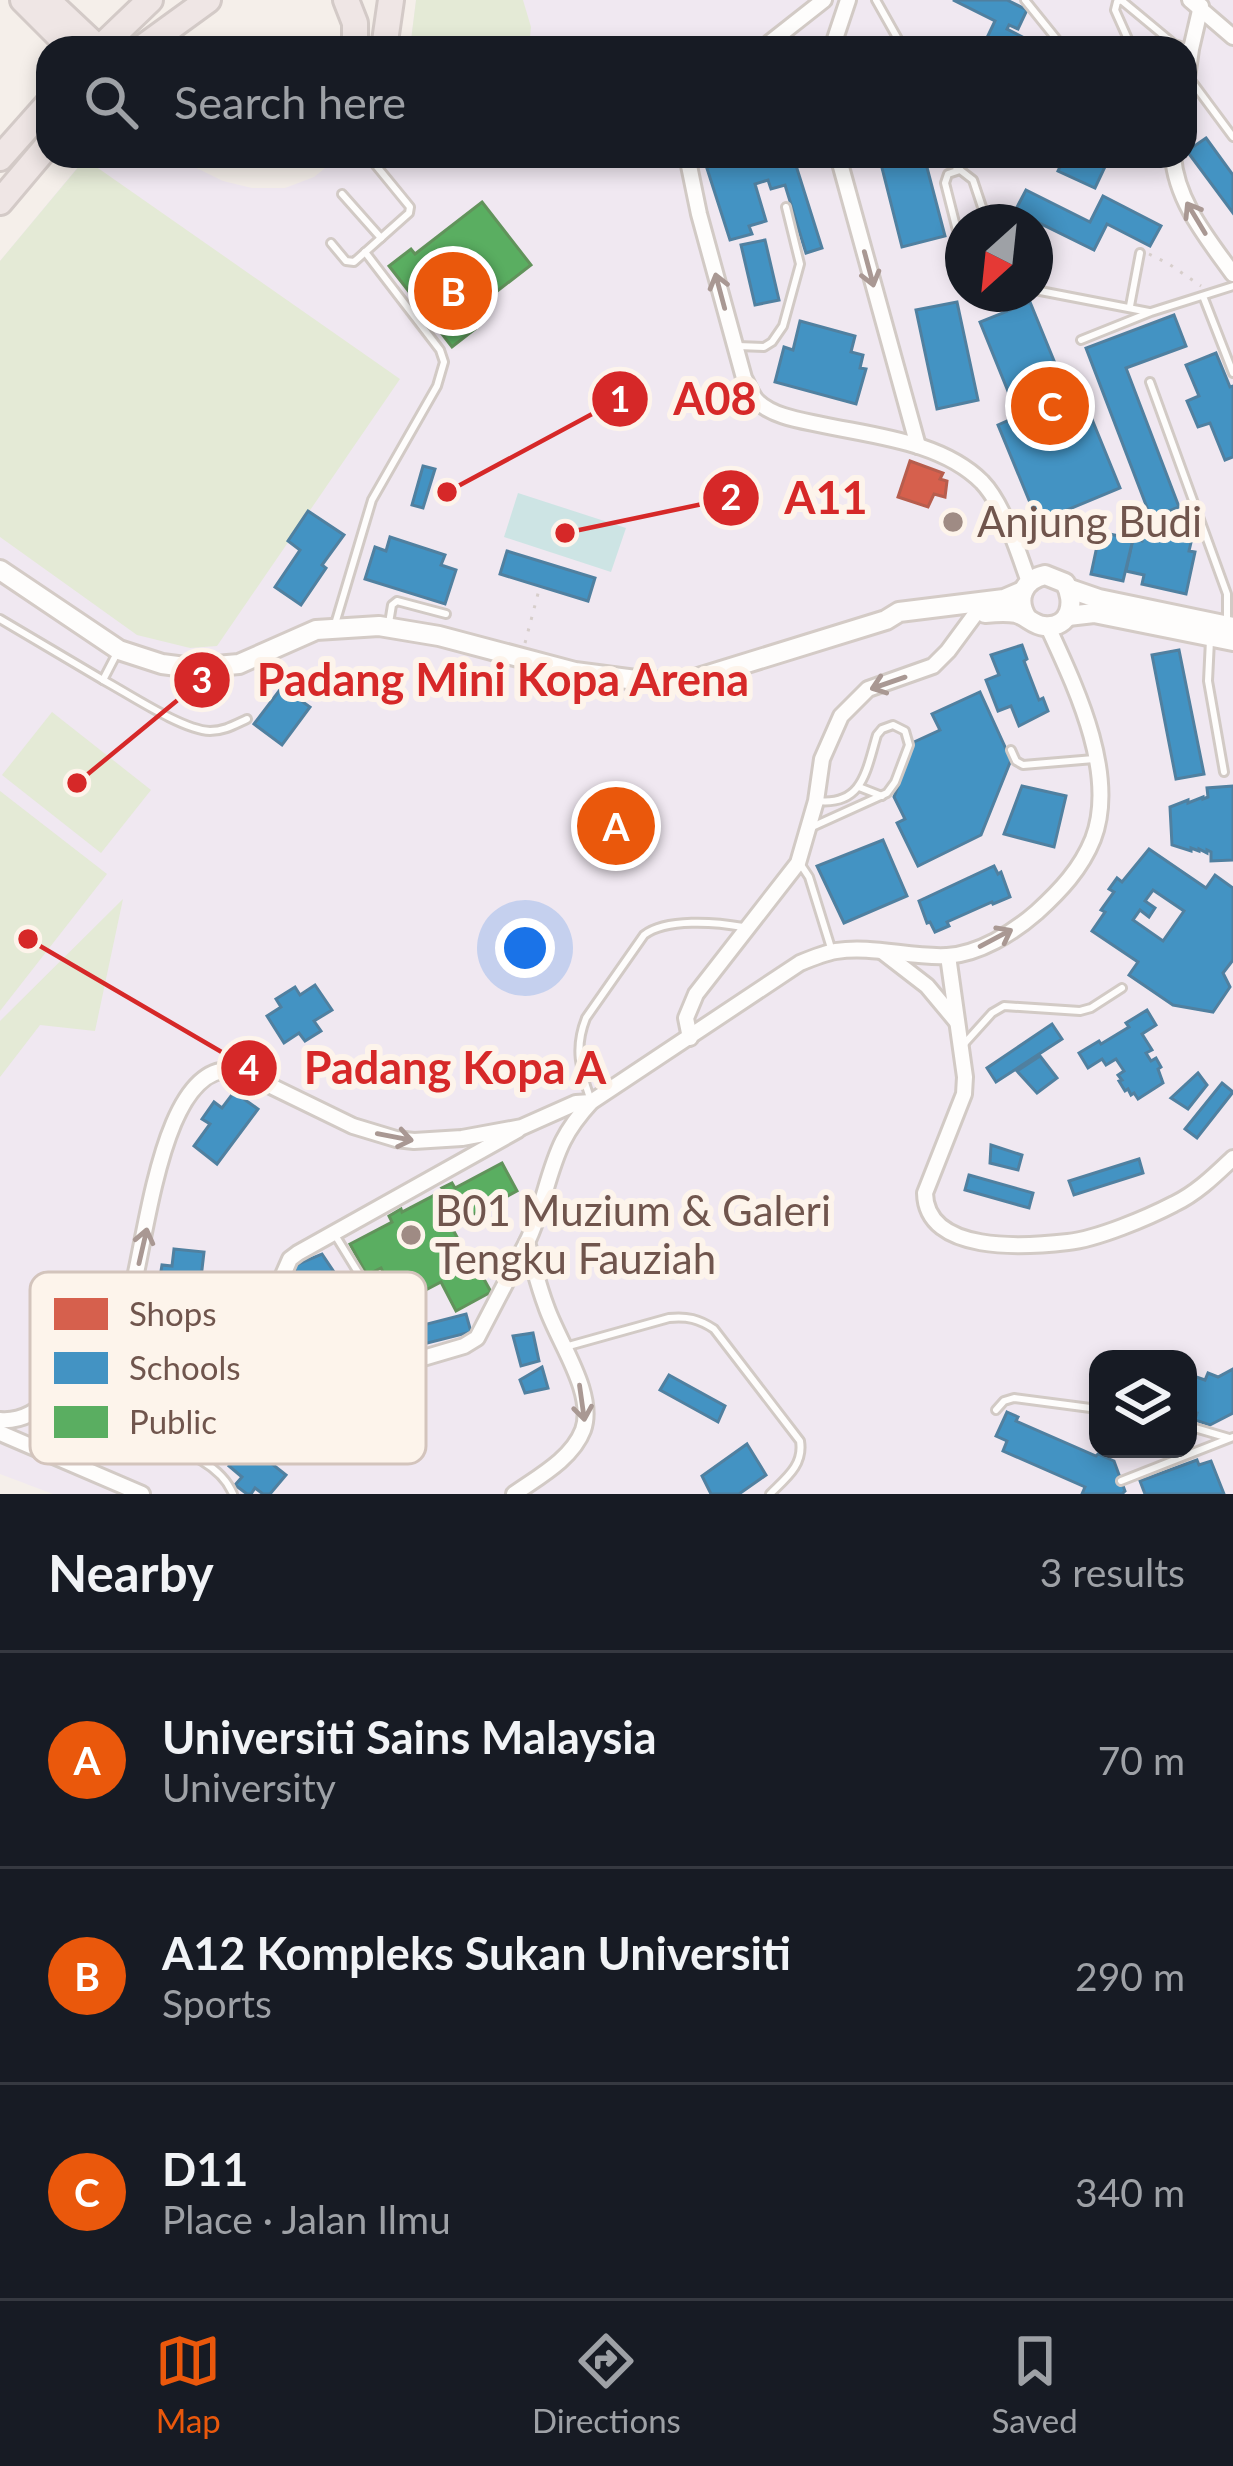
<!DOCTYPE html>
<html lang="en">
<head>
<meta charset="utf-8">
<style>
	body { margin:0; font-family:Lato,sans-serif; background:#242831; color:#f1f3f6 }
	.controls { position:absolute; right:36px; bottom:36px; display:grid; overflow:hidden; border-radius:24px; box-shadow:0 6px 18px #0003 }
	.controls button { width:108px; height:108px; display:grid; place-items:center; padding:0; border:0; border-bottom:3px solid #363941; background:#171b24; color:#f1f3f6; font:60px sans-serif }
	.compass { position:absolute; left:945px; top:204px; width:108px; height:108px; border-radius:50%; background:#171b24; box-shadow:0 6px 18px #0003; rotate:207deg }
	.you { position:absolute; left:525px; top:948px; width:42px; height:42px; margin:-30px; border:9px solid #fff; border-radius:50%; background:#1a73e8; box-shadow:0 0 0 18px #1a73e833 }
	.badge { display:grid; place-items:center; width:78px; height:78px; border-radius:50%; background:#ea580c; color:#fff; font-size:39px; font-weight:700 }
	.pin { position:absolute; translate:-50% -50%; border:6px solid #fff; box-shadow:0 3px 12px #0006 }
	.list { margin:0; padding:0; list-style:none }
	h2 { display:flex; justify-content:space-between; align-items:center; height:156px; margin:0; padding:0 48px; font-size:51px }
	h2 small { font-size:39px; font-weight:400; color:#9ea1a6 }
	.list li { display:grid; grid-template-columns:78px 1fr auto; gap:36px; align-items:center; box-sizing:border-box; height:216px; padding:0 48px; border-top:3px solid #363941 }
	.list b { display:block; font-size:45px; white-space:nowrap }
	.list p { margin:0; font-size:39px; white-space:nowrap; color:#9ea1a6 }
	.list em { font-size:39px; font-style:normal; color:#9ea1a6 }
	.icon { flex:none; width:66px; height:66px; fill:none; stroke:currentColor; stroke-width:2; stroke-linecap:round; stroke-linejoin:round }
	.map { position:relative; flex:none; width:1233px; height:1494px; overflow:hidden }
	.search { position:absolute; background:#171b24; box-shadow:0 6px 18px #0003; left:36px; right:36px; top:36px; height:132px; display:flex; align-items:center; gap:30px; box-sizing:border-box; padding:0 42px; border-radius:36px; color:#9ea1a6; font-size:45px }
	.sheet { height:804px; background:#171b24 }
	nav { display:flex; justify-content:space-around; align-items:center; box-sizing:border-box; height:168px; border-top:3px solid #363941; background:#171b24; font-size:33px; color:#9ea1a6 }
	nav a { display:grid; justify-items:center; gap:6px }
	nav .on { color:#ea580c }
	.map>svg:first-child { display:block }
	.education { fill:#f0e8f1; fill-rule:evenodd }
	.green { fill:#e4ead6 }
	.water { fill:#cde4e4 }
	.shops { fill:#d6604d; stroke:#b75d4d; stroke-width:3 }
	.schools { fill:#4393c3; stroke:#5080a0; stroke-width:3; fill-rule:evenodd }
	.public { fill:#5aae61; stroke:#61935b; stroke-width:3 }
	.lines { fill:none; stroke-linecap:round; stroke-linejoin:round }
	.lane-casing { stroke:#d2cac5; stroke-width:12 }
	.street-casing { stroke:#d2cac5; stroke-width:20 }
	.secondary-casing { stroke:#d4cbc6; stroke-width:24 }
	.highway-casing { stroke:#d3cac7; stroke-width:30 }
	.path { stroke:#d7cecb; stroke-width:3; stroke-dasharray:3 9; stroke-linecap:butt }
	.lane { stroke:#fefdfc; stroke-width:6 }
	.street { stroke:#fefdfc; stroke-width:14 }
	.secondary { stroke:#fefdfc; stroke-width:18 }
	.highway { stroke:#efe6e5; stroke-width:24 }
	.oneway { stroke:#a99893 }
	.poi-dot { fill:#9f8b84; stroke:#fdf4eb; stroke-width:4.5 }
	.labels { text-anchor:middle; stroke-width:12; stroke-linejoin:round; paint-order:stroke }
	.poi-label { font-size:42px; fill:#70554d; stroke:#fdf4eb; text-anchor:start }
	.key { fill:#fdf4eb; stroke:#d3c4bc; stroke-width:3 }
	.key-label { font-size:33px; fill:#70554d }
	.leader { fill:none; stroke:#d62828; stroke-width:4.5 }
	.callout-dot { fill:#d62828; stroke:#fdf4eb; stroke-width:4.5 }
	.mark-label { font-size:36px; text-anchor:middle; font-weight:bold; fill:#fff }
	.callout-label { font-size:45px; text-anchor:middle; font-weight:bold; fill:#d62828; stroke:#fdf4eb; stroke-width:12; stroke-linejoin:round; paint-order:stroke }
</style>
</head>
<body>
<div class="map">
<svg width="1233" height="1494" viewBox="0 0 1233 1494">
	<rect width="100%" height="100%" fill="#f5efea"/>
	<path class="education" d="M416,0H1233V1494H53L0,1474V261L87,156H172L223,181L252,188H285L314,177L340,156H1185V48H410ZM963,222H1035V294H963ZM1098,1359H1188V1449H1098Z"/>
	<g class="green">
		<polygon points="416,0 523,0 531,27 529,48 410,48"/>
		<polygon points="85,159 400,379 217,646 190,648 137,635 0,537 0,261"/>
		<polygon points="52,712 151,790 101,853 2,775"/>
		<polygon points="0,791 107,874 0,1011"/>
		<polygon points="123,899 95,1031 40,1025 0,1077 0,1021"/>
	</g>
	<polygon class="water" points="518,493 626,528 611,572 504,537"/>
	<polygon class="shops" points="910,461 943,473 940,479 947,481 945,497 934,494 928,507 898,497"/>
	<g class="schools">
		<polygon points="953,0 1007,0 1027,10 1018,29 1009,25 1007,29 1044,48 993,48 984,44 995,21"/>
		<polygon points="1206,138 1233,175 1233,213 1187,151"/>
		<polygon points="703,156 793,156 822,248 806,253 785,185 771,189 768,180 755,184 766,221 749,226 752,234 730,240"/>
		<polygon points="879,156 924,156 945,236 902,247"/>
		<polygon points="1065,156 1110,156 1095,188 1058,171"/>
		<polygon points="1026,190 1090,222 1103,196 1161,226 1150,246 1107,224 1094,250 1015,211"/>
		<polygon points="765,240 779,300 755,305 741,245"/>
		<polygon points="957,302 978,400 937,409 916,310"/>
		<polygon points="1030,302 1068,395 1080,390 1120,488 1038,522 998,425 1018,416 980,322"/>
		<polygon points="1174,315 1186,346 1126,368 1179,507 1151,518 1086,348"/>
		<polygon points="800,321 855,336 851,352 863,355 860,368 866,369 856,404 775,382 784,347 793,350"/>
		<polygon points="1216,353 1230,387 1233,386 1233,457 1225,460 1210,423 1198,427 1187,401 1199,396 1186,365"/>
		<polygon points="423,466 435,469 423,508 412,505"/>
		<polygon points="308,511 344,535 322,565 326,568 301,605 275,587 300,550 288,541"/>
		<polygon points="1145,524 1193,534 1189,551 1195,552 1186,594 1142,584 1144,575 1126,571 1133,539 1142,541"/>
		<polygon points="1100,532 1133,539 1123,581 1091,574"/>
		<polygon points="390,537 445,555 441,565 456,570 445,604 365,579 375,547 386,551"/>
		<polygon points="507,551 595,578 588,601 500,574"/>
		<polygon points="1022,645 1027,659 1024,661 1039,700 1043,698 1048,711 1019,726 1011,706 998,711 986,680 999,675 991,655"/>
		<polygon points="1179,650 1204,774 1176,779 1152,655"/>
		<polygon points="282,687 310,707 282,745 254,724"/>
		<polygon points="980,692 1011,760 981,835 918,866 897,823 905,819 894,797 914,742 940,730 932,714"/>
		<polygon points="1022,786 1066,796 1054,847 1004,834"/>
		<polygon points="1233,786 1233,860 1211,861 1211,852 1207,850 1207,853 1199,849 1199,851 1191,848 1191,851 1172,845 1170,807 1188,800 1188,803 1203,797 1203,799 1208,797 1207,788"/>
		<polygon points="883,840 907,896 844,923 817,866"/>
		<path d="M1149,849L1206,888L1215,875L1233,888V960L1223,973L1230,987L1213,1012L1173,1005L1129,975L1138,962L1092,931L1105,912L1101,910L1114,892L1109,889L1117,878L1122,882ZM1153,890L1184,911L1163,941L1133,920L1140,910L1149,917L1155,908L1145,901Z"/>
		<polygon points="994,866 998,874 1001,872 1010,897 993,904 992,902 947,922 949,926 935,932 930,922 927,923 919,901"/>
		<polygon points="315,985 332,1010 314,1021 321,1031 305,1041 299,1033 284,1043 267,1016 281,1007 276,999 295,987 300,995"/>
		<polygon points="1147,1010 1156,1025 1142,1034 1152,1050 1146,1053 1151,1061 1156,1058 1161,1067 1158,1069 1163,1083 1138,1099 1134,1093 1131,1095 1128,1089 1125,1091 1119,1081 1122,1080 1118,1075 1124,1071 1116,1059 1106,1065 1102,1059 1088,1068 1079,1053 1099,1041 1101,1044 1129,1027 1126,1023"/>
		<polygon points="1052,1024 1062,1039 996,1082 987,1068"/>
		<polygon points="1040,1056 1057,1078 1037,1093 1017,1071"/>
		<polygon points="1198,1073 1207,1085 1188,1109 1171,1098"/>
		<polygon points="1222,1083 1233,1092 1197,1138 1185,1129"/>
		<polygon points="234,1092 258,1109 217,1164 194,1146 210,1124 202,1119 214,1102 222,1108"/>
		<polygon points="991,1145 1022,1155 1018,1170 990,1163"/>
		<polygon points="1139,1159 1143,1173 1074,1195 1069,1181"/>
		<polygon points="969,1175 1033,1193 1029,1208 965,1190"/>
		<polygon points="174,1249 204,1252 198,1304 169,1300 171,1284 159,1283 162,1265 172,1266"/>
		<polygon points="322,1254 368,1323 388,1321 396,1351 367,1357 332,1339 293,1266"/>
		<polygon points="466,1314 471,1332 396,1351 392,1333"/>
		<polygon points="533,1333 539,1361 521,1366 513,1336"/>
		<polygon points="542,1367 548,1388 525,1393 520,1380"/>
		<polygon points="1233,1369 1233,1413 1210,1425 1195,1420 1197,1413 1188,1410 1188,1374 1205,1380 1208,1373 1218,1377"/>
		<polygon points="669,1375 725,1406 718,1422 660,1390"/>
		<polygon points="1007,1412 1018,1417 1016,1421 1096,1456 1098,1454 1114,1461 1125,1491 1122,1494 1082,1494 1085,1487 1003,1451 1007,1441 996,1436"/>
		<polygon points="247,1444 286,1475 270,1494 263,1494 255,1488 251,1494 247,1494 235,1485 242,1477 229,1466"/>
		<polygon points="747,1444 766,1475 739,1494 711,1494 702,1476"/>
		<polygon points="1197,1460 1199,1465 1211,1461 1224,1494 1145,1494 1140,1481"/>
	</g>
	<g class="public">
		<polygon points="482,202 531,265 465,316 475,329 452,347 389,266 411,249 415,254"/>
		<polygon points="502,1163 517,1191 451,1226 471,1263 474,1261 491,1292 456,1311 441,1282 399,1304 381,1268 367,1275 350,1244 392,1222 389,1216 401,1209 402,1212 444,1190 442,1188 452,1183 455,1188"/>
	</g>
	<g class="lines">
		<g class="lane-casing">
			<g id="lane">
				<polyline points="876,0 903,48"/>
				<polyline points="1025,0 1058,41 1059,48"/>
				<polyline points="1132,48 1115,10 1117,2 1121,0 1174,44 1190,49"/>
				<polyline points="1190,79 1233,137"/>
				<polyline points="942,156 973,180 987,222"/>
				<polyline points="960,170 948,174 945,183 963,254"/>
				<polyline points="342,194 381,238"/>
				<polyline points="331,243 346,261 354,262 409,213 410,207 374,163"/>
				<polyline points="1035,290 1149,312"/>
				<polyline points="1203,296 1233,373"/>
				<polyline points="1130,306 1140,253"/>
				<polyline points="1081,340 1151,312 1233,286"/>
				<polyline points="738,346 764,347 772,342 783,326 800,264 786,207"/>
				<polyline points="1150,382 1227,594 1227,622"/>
				<polyline points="0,619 103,680"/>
				<polyline points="389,623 392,605 397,601 446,614"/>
				<polyline points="335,624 372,500 437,386 444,362 440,350 365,252"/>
				<polyline points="1210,640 1208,681 1224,772"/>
				<path d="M117,653L103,680C129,694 182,730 210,731C224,731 234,725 247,719"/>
				<polyline points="1011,750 1016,761 1023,765 1094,759"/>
				<polyline points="859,787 882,796"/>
				<path d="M812,827L887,793L895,782L909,745L905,731L893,725L882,729L877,735C866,771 863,806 817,801"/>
				<polyline points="801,865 809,877 831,948"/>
				<polyline points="964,1044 992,1013 1004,1006 1080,1011 1091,1008 1122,988"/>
				<path d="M590,1098C580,1069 574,1048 586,1018L644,935C666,918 716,922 743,927"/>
				<polyline points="335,1235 364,1282 381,1301"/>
				<path d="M565,1347L669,1318C687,1316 699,1319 714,1329L800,1441C804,1465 786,1478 770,1494"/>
				<polyline points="996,1410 1004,1401 1014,1398 1098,1409"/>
				<polyline points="1188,1426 1229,1438"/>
				<path d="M138,1434C171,1448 218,1458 233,1494"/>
				<polyline points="1121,1481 1233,1437"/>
			</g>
		</g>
		<g class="street-casing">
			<g id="street">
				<polyline points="1190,0 1233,37"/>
				<polyline points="763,48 824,0"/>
				<polyline points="832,48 848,0"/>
				<polyline points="1185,92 1191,49 1201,6"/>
				<path d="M687,156L699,214L744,378C748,385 752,397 758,402C773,416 799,420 818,424C872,436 941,441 982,482C1004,505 1018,552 1029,582"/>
				<polyline points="838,156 918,446"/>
				<path d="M1173,156C1176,201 1208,239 1233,274"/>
				<polyline points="883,952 927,986 957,1022"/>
				<path d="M948,956L965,1077L964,1094L925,1193C926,1254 1025,1247 1068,1242C1097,1239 1147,1218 1174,1204C1197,1193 1215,1175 1233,1158"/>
				<polyline points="690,1038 686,1018 696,994 798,863 816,801 822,759 841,716 868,689 933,666 948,651 976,613"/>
				<polyline points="518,1130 298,1253 290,1259 283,1275 283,1291 286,1302 324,1375 338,1381 345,1381 464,1346 477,1338 527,1242"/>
				<polyline points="41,1407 39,1421 51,1455"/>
				<path d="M0,1420C24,1422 39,1409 57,1394C85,1372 109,1352 124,1319C146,1267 156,1047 242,1072L353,1126L396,1139L414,1141L462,1138L522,1127L576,1103L591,1102"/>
				<polyline points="0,1433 142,1494"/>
				<path d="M514,1494C538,1477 572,1459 583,1430C596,1393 558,1342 546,1306C538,1285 533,1264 527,1242C543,1210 547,1173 563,1141C570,1127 580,1114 591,1102L800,963C812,958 824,953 836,951C872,945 910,958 947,956C979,954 1013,933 1037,912C1060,891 1081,869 1093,839C1118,774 1075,686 1048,627"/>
			</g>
		</g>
		<g class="secondary-casing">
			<g id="secondary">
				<polyline points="0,570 119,650 162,664 193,668 239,664 316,630 379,626 439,636 575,672 651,682 695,679 886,620 899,612 1004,599 1023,591"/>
				<polyline points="1070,589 1099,599 1233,627"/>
				<path d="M985,613C995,612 1006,611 1016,613C1027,616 1033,625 1044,626C1071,629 1076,601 1065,583L1045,575C1023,580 1015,599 1027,618"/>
				<polyline points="1068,616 1094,613 1233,641"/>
			</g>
		</g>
		<g class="highway-casing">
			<g id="highway">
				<polyline points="23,0 71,48"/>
				<polyline points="47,0 98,48"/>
				<polyline points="346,0 355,23 355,48"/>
				<polyline points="100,48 150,0"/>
				<polyline points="142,48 208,0"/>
				<polyline points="384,48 391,0"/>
				<polyline points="0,158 48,104"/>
				<polyline points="0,202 48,145"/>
			</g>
		</g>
		<g class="path">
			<polyline points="1149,254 1169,264 1201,286"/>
			<polyline points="525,643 540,586"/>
		</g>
		<use href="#lane" class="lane"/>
		<use href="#street" class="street"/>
		<use href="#secondary" class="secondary"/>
		<use href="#highway" class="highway"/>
	</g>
	<defs><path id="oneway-shaft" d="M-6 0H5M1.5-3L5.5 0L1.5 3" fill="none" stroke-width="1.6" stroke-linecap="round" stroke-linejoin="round" transform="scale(3)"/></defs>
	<g class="oneway">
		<use href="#oneway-shaft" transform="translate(1196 218) rotate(-121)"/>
		<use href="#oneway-shaft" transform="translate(869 269) rotate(75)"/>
		<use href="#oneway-shaft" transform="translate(720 291) rotate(-105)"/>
		<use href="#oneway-shaft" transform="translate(888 683) rotate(161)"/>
		<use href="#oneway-shaft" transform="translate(996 938) rotate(-28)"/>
		<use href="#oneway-shaft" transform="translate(395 1137) rotate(11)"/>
		<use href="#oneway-shaft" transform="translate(143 1246) rotate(-77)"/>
		<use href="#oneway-shaft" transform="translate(582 1403) rotate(82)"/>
	</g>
	<g class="poi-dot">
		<circle cx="953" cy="522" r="12"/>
		<circle cx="411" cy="1235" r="12"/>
	</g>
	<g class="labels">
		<g class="poi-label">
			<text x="977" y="537">Anjung Budi</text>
			<text x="435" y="1226">B01 Muzium &amp; Galeri<tspan x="435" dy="48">Tengku Fauziah</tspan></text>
		</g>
	</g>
	<rect x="30" y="1272" width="396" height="192" rx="18" class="key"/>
	<rect x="54" y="1298" width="54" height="32" fill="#d6604d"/>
	<rect x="54" y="1352" width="54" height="32" fill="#4393c3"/>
	<rect x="54" y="1406" width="54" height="32" fill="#5aae61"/>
	<g class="key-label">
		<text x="129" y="1326">Shops</text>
		<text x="129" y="1380">Schools</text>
		<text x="129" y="1434">Public</text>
	</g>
	<path class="leader" d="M447 492L620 399M565 533L731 498M77 783L202 680M28 939L249 1068"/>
	<g class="callout-dot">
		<circle cx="447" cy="492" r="12"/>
		<circle cx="565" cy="533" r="12"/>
		<circle cx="77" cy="783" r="12"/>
		<circle cx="28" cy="939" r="12"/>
		<circle cx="620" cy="399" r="30"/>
		<circle cx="731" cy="498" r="30"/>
		<circle cx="202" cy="680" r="30"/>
		<circle cx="249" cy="1068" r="30"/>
	</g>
	<g class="mark-label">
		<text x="620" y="412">1</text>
		<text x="731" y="510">2</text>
		<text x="202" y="693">3</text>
		<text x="249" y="1081">4</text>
	</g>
	<g class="callout-label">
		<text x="715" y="415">A08</text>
		<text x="826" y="514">A11</text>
		<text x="503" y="696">Padang Mini Kopa Arena</text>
		<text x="455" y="1084">Padang Kopa A</text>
	</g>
</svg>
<div class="controls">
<button><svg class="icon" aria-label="layers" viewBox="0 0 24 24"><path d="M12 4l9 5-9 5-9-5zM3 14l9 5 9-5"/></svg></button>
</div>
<svg class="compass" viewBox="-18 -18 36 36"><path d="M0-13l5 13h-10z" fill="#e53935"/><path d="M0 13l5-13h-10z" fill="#9ea1a6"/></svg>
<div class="you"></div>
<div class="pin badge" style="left:616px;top:826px">A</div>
<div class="pin badge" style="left:453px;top:291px">B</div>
<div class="pin badge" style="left:1050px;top:406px">C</div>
<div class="search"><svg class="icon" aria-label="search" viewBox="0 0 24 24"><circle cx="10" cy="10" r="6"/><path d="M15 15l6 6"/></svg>Search here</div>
</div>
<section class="sheet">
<h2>Nearby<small>3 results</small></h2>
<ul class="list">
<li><span class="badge">A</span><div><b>Universiti Sains Malaysia</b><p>University</p></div><em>70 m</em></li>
<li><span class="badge">B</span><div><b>A12 Kompleks Sukan Universiti</b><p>Sports</p></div><em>290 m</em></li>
<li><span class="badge">C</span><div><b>D11</b><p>Place · Jalan Ilmu</p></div><em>340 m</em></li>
</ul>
</section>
<nav>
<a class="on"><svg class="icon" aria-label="map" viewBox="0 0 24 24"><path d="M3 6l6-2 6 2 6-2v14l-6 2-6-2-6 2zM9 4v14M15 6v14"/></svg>Map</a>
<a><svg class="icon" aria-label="directions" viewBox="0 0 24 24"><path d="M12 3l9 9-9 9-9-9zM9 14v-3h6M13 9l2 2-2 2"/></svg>Directions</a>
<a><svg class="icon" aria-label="saved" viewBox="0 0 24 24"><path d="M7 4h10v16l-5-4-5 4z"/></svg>Saved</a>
</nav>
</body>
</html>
